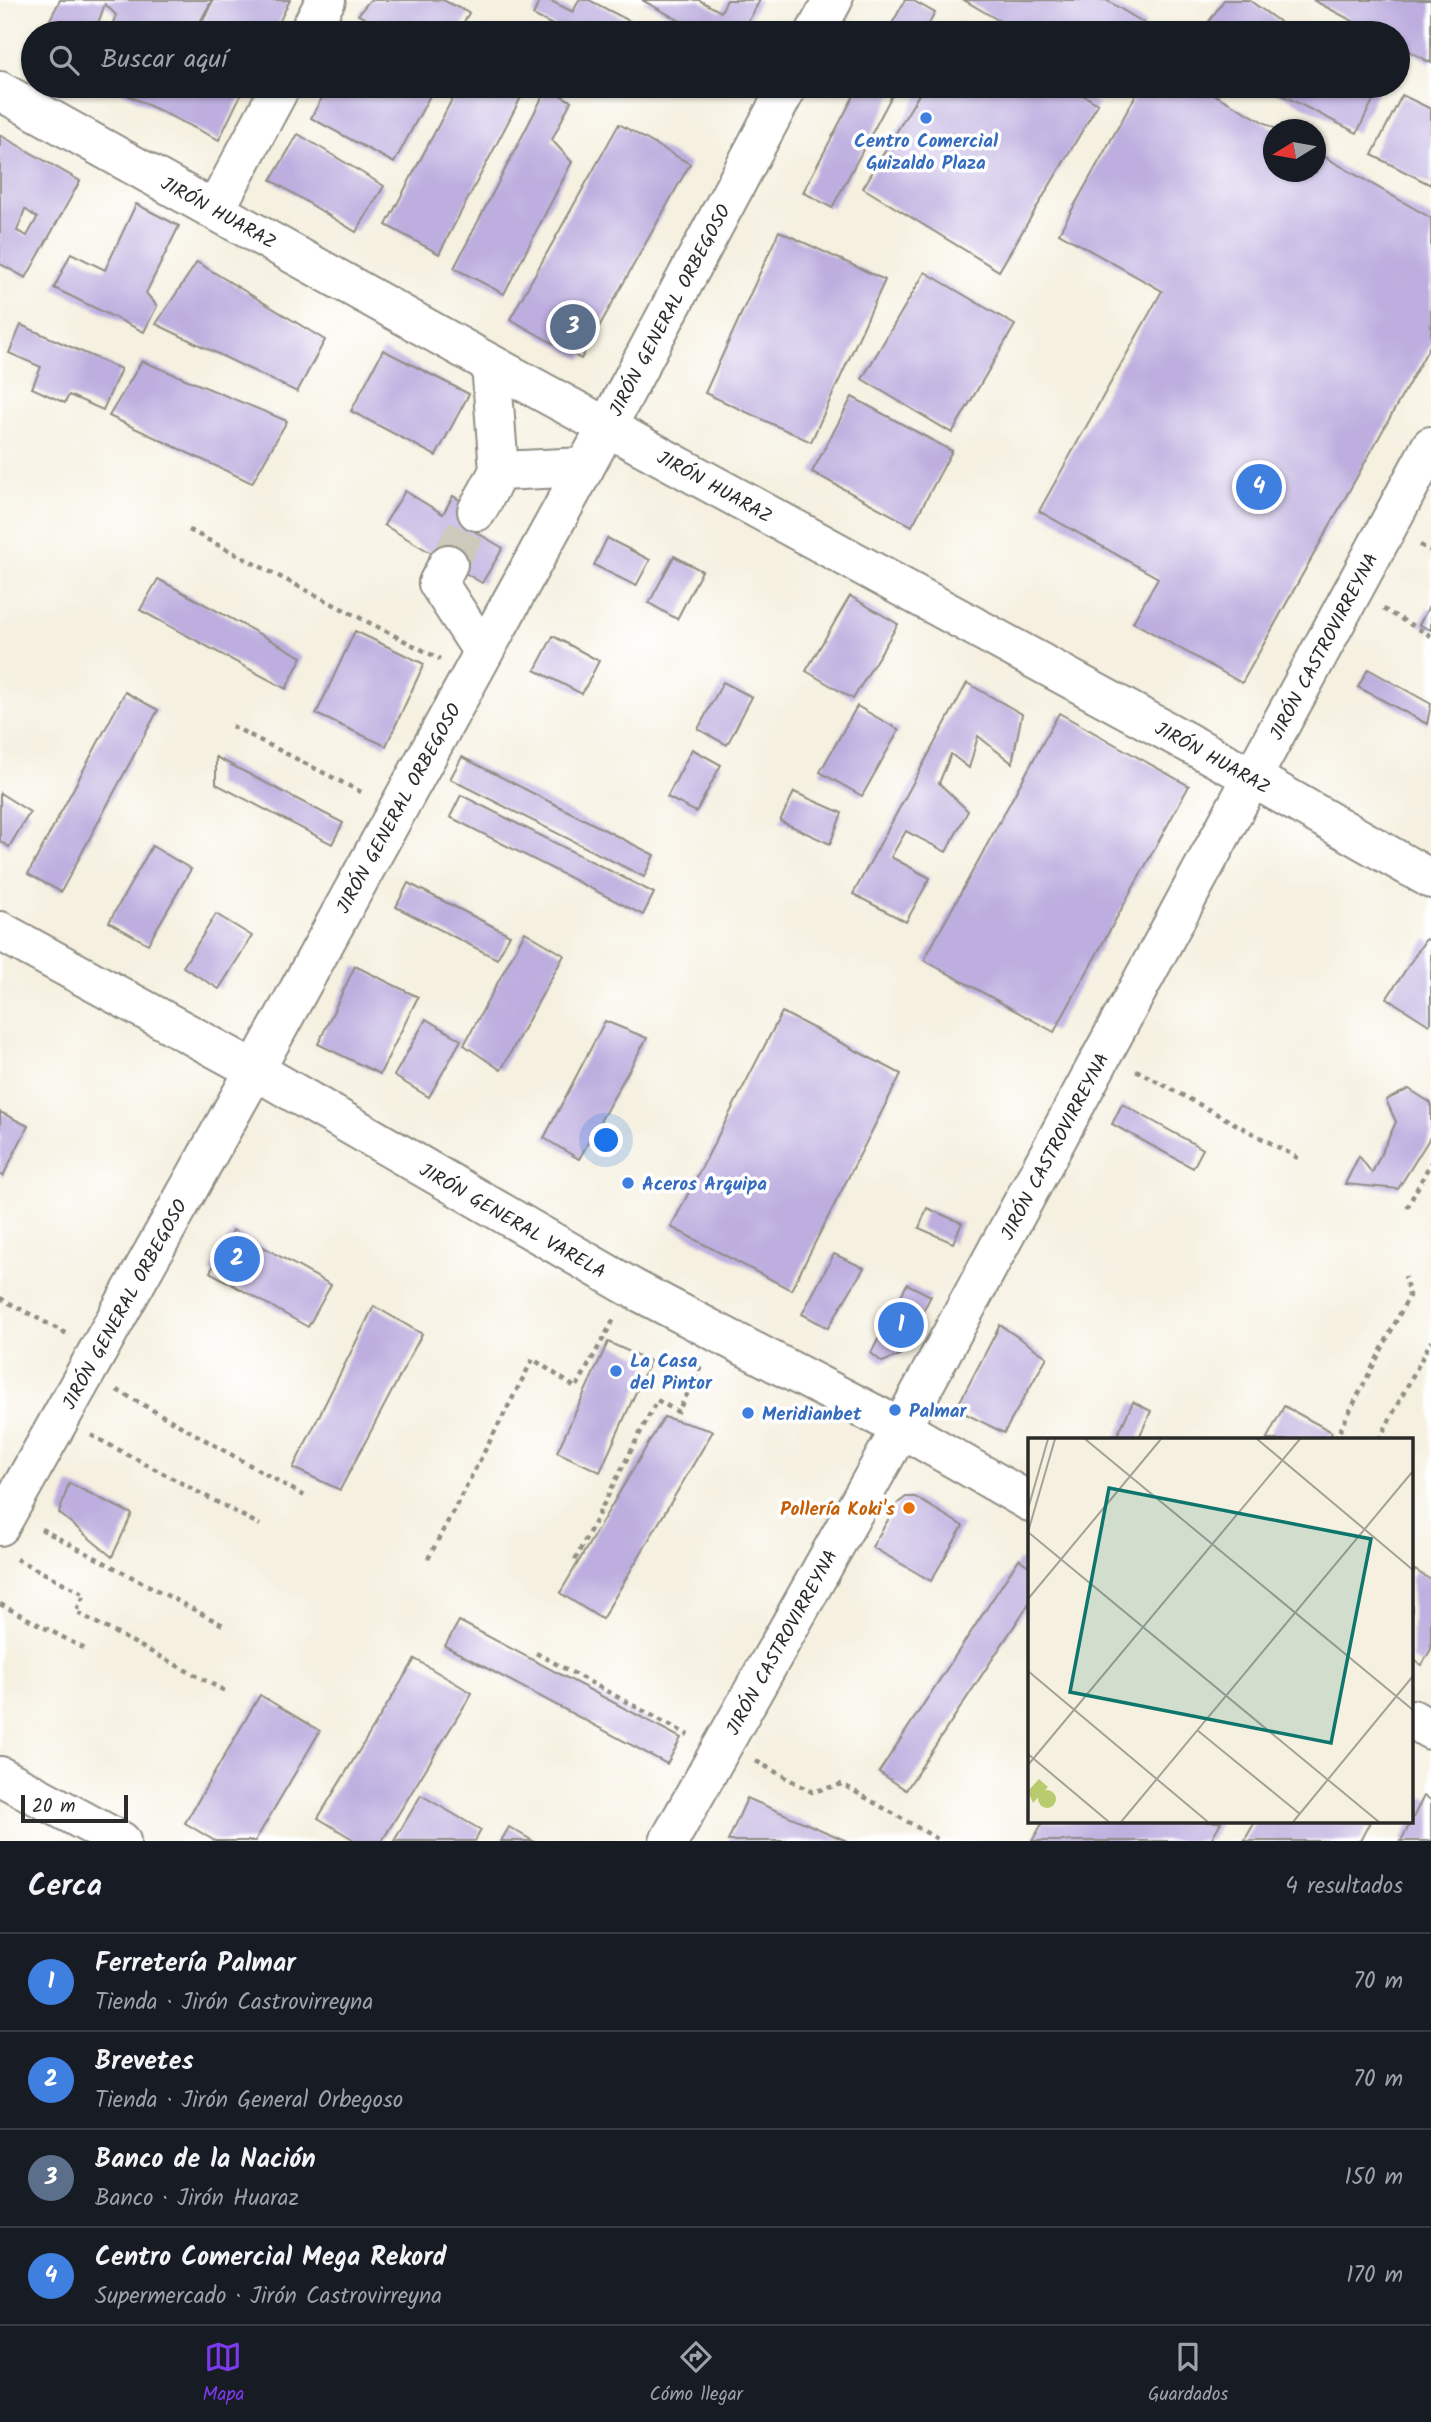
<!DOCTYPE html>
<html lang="es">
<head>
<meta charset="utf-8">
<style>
	body { margin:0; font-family:Kalam,sans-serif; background:#242831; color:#f1f3f6 }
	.compass { position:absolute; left:1263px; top:119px; width:63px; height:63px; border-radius:50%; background:#171b24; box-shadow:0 2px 5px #0004; rotate:259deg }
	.scale { position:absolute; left:21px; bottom:18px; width:107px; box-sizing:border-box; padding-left:7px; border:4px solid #2b2b2b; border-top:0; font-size:19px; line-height:24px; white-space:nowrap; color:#2b2b2b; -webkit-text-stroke:5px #fff; paint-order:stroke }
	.you { position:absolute; left:607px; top:1141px; width:24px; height:24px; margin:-18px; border:5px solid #fff; border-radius:50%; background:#1a73e8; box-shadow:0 0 0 10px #1a73e833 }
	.badge { display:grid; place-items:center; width:46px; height:46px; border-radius:50%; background:#7c3aed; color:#fff; font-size:23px; font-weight:700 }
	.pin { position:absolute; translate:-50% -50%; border:4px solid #fff; box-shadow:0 2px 7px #0006 }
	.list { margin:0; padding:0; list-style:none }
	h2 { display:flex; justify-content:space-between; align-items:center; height:91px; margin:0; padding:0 28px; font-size:30px }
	h2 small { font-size:23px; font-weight:400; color:#9ea1a6 }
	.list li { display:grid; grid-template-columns:46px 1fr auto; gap:21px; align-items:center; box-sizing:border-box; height:98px; padding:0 28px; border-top:2px solid #363941 }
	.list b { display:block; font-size:26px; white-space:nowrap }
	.list p { margin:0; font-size:23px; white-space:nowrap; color:#9ea1a6 }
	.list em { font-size:23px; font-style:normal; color:#9ea1a6 }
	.icon { flex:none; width:38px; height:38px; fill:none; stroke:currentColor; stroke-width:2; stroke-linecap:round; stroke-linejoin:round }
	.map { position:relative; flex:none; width:1431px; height:1841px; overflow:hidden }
	.search { position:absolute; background:#171b24; box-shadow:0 2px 5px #0004; left:21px; right:21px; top:21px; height:77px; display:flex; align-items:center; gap:18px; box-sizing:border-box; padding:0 24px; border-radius:38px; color:#9ea1a6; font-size:26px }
	.sheet { height:483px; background:#171b24 }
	nav { display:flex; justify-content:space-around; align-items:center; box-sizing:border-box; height:98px; border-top:2px solid #363941; background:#171b24; font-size:19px; color:#9ea1a6 }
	nav a { display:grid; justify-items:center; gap:4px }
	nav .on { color:#7c3aed }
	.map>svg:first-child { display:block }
	.building { fill:#bdaedf; fill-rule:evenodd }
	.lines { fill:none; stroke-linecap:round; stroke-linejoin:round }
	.minor-tunnel { stroke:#cdc9bb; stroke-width:38; stroke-dasharray:38 19; stroke-linecap:butt }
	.minor-casing { stroke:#908e85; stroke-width:42 }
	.path { stroke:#908e85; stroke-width:4.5; stroke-dasharray:5 5; stroke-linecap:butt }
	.minor { stroke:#fff; stroke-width:38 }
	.shop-dot { fill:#3f7fe0; stroke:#fff; stroke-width:2.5 }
	.food-dot { fill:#e8710a; stroke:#fff; stroke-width:2.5 }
	.labels { text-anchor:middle; stroke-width:7; stroke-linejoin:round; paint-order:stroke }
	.shop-label { font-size:19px; font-weight:bold; fill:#366cbe; stroke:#fff; text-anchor:start }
	.street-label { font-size:19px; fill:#2b2b2b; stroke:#fff }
	.food-label { font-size:19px; font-weight:bold; fill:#c56008; stroke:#fff; text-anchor:end }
	.inset-road { fill:none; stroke:#a4a197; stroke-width:2 }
	.view { fill:#0f766e; fill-opacity:0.15; stroke:#0f766e; stroke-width:3.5 }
	.inset-edge { fill:none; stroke:#2b2b2b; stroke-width:3.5 }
</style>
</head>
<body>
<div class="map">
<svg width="1431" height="1841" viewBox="0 0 1431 1841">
	<rect width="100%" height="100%" fill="#fff"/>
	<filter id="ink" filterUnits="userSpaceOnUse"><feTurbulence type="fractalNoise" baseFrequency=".0143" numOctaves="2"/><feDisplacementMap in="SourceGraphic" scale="14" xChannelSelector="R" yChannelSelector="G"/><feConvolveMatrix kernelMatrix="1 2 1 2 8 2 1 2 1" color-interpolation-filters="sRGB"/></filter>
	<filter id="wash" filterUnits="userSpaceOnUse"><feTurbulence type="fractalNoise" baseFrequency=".00686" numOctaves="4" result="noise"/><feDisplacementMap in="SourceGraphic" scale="28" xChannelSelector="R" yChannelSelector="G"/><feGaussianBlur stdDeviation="1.57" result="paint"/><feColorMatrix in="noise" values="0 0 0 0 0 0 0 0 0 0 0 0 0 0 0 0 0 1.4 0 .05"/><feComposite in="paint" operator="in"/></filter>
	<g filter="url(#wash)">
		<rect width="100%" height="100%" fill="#f5f0df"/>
		<g id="blocks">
			<g class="building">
				<path d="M60,0H212L194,33H43ZM105,4L116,15L110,30L97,26Z"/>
				<polygon points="213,0 290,0 274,33 197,33"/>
				<polygon points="370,0 443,0 469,13 458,33 395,33 358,15"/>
				<polygon points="540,0 549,0 573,12 579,0 589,0 653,33 568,33 533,15"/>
				<polygon points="642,0 699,0 721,12 727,0 760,0 742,33 702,33"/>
				<polygon points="905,0 912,0 935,13 924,33 887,33"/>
				<polygon points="964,0 1106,0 1146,24 1141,33 1020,33"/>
				<polygon points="1224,0 1249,0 1281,23 1274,33 1201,33"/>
				<polygon points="1313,0 1431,0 1431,63 1398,45 1398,33 1375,33"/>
				<polygon points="962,22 981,33 955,33"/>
				<polygon points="109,86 245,86 219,140"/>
				<polygon points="328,86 430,86 434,88 394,163 311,118"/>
				<polygon points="459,86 527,86 439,254 386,225"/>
				<polygon points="859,86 897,86 832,208 803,192"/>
				<polygon points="924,86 1068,86 1098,104 999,271 863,188"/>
				<polygon points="1141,86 1199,86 1274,128 1274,172 1316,172 1316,152 1431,218 1431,344 1242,683 1133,622 1158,578 1039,511 1162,291 1059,233"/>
				<polygon points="1269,86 1380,86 1357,133 1268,88"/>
				<polygon points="547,88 571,101 552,140 572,162 504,294 454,268"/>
				<polygon points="1402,95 1431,109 1431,185 1372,155"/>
				<polygon points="619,124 690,164 581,359 510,319"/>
				<polygon points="298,134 384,186 356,232 271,180"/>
				<path d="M0,135L80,181L26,278L0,264ZM25,209L37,218L27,236L17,231Z"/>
				<polygon points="136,204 179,226 146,293 157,306 144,332 54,288 71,253 105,270"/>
				<polygon points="779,231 885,280 811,442 705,393"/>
				<polygon points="197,262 325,340 297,392 156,324"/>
				<polygon points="925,272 1015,325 952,433 862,379"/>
				<polygon points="21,325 121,369 103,410 69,395 65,403 32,388 41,367 9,353"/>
				<polygon points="383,350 469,394 436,456 351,411"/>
				<polygon points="142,361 287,421 252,483 109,416"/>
				<polygon points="852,397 952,451 912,526 812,472"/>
				<polygon points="405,491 443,514 453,496 479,512 469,528 503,548 482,583 384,525"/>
				<polygon points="607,538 650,560 636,586 594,565"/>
				<polygon points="674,556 702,571 677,619 649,603"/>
				<polygon points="158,579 302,657 286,689 140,610"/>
				<polygon points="850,596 898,624 853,699 806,671"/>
				<polygon points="1428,608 1431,609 1431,630 1419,625"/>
				<polygon points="355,631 424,664 386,746 316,714"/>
				<polygon points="553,636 599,661 582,694 535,670"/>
				<polygon points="1368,669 1431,704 1427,724 1358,687"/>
				<polygon points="723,682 752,697 727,745 698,729"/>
				<polygon points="967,683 1022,714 1012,763 978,736 969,768 951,754 939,783 968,811 946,852 906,831 891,857 930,878 906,922 853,894"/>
				<polygon points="125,692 158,710 61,892 28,874"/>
				<polygon points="857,706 899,730 862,796 820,772"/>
				<polygon points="1059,713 1189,786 1054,1032 924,960"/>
				<polygon points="692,749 721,765 696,812 667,797"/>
				<polygon points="216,757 343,823 332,844 216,784"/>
				<polygon points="462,757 654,855 644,877 450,779"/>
				<polygon points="794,792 842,813 830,844 780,821"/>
				<polygon points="0,793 30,812 9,847 0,841"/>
				<polygon points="461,795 654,893 643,915 450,817"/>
				<polygon points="152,846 191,869 148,944 109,922"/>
				<polygon points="408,883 510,935 497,959 396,907"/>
				<polygon points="216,914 252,936 219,989 183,967"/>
				<polygon points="525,932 564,955 501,1070 464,1045"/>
				<polygon points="1426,939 1431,941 1431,1022 1429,1025 1387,998"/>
				<polygon points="355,966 418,997 380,1074 318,1044"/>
				<polygon points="782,1012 901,1074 791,1290 671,1227"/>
				<polygon points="426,1019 461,1040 429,1097 394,1076"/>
				<polygon points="605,1021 647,1038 579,1159 544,1138"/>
				<polygon points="1409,1089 1431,1103 1431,1136 1398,1189 1345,1184 1359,1156 1372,1173 1396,1122 1386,1100"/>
				<polygon points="1122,1104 1203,1149 1193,1168 1112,1124"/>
				<polygon points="0,1112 28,1126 3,1176 0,1175"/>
				<polygon points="927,1208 962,1223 953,1243 919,1228"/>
				<polygon points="233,1230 331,1285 308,1327 210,1272"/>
				<polygon points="834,1254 864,1268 828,1328 802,1314"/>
				<polygon points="907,1284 931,1296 900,1355 882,1362 871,1353"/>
				<polygon points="374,1306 422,1334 340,1490 293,1468"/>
				<polygon points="1000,1325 1047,1357 1004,1433 956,1409"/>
				<polygon points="608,1342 650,1361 600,1472 557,1452"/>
				<polygon points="1133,1402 1151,1411 1138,1440 1115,1440"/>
				<polygon points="1284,1406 1332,1432 1328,1440 1266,1440"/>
				<polygon points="664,1417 713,1431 602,1619 560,1593"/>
				<polygon points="69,1483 132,1514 112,1557 59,1513"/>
				<polygon points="906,1497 915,1497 963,1526 931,1581 872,1547 898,1503"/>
				<polygon points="1019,1559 1030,1567 1030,1602 906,1790 879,1772"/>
				<polygon points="1415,1570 1431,1580 1431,1649 1422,1665 1412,1659 1412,1576"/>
				<polygon points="459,1621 681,1738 667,1764 445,1646"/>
				<polygon points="415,1659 472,1693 382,1841 356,1841 318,1818"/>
				<polygon points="260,1695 320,1731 255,1841 215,1841 185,1823"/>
				<polygon points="421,1795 481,1830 475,1841 394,1841"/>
				<polygon points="1424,1796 1431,1800 1431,1841 1401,1841"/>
				<polygon points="747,1798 847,1841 728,1841"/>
				<polygon points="1043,1822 1221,1822 1210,1841 1032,1841"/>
				<polygon points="1255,1822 1370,1822 1360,1841 1244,1841"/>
				<polygon points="509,1827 533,1841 501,1841"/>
			</g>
		</g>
	</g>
	<g filter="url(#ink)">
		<use href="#blocks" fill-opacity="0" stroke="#908e85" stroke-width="2"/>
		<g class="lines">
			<polyline class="minor-tunnel" points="448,564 477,511"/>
			<g class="minor-casing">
				<g id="minor">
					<polyline points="308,33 326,0"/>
					<polyline points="815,33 833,0"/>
					<polyline points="0,91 491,364 1253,778 1431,879"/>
					<polyline points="215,210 281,86"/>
					<polyline points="491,364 499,471"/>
					<polyline points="477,511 499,471 585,467"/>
					<polyline points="448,564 438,583 483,652"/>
					<polyline points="0,931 255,1070 632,1288 901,1428 1030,1502"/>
					<polyline points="0,1526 255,1070 607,427 788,86"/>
					<polyline points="1412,1719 1431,1730"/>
					<polyline points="0,1776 121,1841"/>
					<polyline points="669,1841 901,1428 1431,446"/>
				</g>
			</g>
			<g class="path">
				<polyline points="189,530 440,659"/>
				<polyline points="1420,545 1431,551"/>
				<polyline points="1383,609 1431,636"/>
				<polyline points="232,726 365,794"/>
				<polyline points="1136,1070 1298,1158"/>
				<polyline points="1407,1208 1431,1162"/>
				<polyline points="0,1298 67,1334"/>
				<polyline points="117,1390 308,1498"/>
				<polyline points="91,1435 260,1525"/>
				<polyline points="1335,1440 1409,1296 1405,1276"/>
				<polyline points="1379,1440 1431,1341"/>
				<polyline points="41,1529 223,1625"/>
				<polyline points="16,1559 85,1594 76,1612 227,1692"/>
				<polyline points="428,1559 533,1359 576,1388 614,1319"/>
				<polyline points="575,1560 657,1400 678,1412 702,1364"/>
				<polyline points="0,1604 85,1649"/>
				<polyline points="536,1653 688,1735"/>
				<polyline points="756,1761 812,1792 842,1784 941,1841"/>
			</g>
			<use href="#minor" class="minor"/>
		</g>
	</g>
	<g class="shop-dot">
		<circle cx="926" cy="118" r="7"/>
		<circle cx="628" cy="1183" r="7"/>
		<circle cx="616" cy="1371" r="7"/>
		<circle cx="895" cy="1410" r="7"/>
		<circle cx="748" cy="1413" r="7"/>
	</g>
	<circle class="food-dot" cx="909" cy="1508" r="7"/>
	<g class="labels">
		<g class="shop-label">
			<text x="926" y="147" text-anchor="middle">Centro Comercial<tspan x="926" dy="22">Guizaldo Plaza</tspan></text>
			<text x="642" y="1190">Aceros Arquipa</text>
			<text x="630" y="1367">La Casa<tspan x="630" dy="22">del Pintor</tspan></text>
			<text x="909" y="1417">Palmar</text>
			<text x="762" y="1420">Meridianbet</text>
		</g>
		<g class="street-label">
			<text transform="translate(219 212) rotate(29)" y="7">JIRÓN HUARAZ</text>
			<text transform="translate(669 310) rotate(-62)" y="7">JIRÓN GENERAL ORBEGOSO</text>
			<text transform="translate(715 486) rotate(29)" y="7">JIRÓN HUARAZ</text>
			<text transform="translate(1323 646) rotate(-62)" y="7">JIRÓN CASTROVIRREYNA</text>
			<text transform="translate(1213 757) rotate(29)" y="7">JIRÓN HUARAZ</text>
			<text transform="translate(398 808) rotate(-61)" y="7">JIRÓN GENERAL ORBEGOSO</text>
			<text transform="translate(1054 1146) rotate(-62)" y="7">JIRÓN CASTROVIRREYNA</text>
			<text transform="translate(513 1220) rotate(30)" y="7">JIRÓN GENERAL VARELA</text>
			<text transform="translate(124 1304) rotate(-61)" y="7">JIRÓN GENERAL ORBEGOSO</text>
			<text transform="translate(781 1642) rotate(-61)" y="7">JIRÓN CASTROVIRREYNA</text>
		</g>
		<g class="food-label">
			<text x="895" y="1515">Pollería Koki's</text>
		</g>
	</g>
	<g transform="translate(1028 1438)">
		<rect width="385" height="385" fill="#f5f0df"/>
		<path d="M11,341L20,349L5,365L0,353ZM10 361a9 9 0 1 1 18 0a9 9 0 1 1-18 0Z" fill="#b8cc6f"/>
		<path class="inset-road" d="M57,1L385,272M229,1L385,132M0,71L20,1M0,94L351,384M0,94L27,1M0,161L133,1M0,233L180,384M169,292L272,376M0,316L81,384M0,327L272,1M93,384L385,33M265,384L385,238"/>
		<path class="view" d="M81,50L343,101L303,305L42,254Z"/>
		<rect width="385" height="385" class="inset-edge"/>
	</g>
</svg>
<svg class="compass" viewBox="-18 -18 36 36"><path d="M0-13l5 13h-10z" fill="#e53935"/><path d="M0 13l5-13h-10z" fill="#9ea1a6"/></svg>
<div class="scale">20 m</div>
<div class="you"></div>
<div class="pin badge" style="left:901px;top:1325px;background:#3f7fe0">1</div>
<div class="pin badge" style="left:237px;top:1259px;background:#3f7fe0">2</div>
<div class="pin badge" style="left:573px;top:327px;background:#5c6f8a">3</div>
<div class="pin badge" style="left:1259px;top:487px;background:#3f7fe0">4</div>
<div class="search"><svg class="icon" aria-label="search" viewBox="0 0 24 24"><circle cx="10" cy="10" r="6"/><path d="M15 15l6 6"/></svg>Buscar aquí</div>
</div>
<section class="sheet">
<h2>Cerca<small>4 resultados</small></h2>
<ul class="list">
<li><span class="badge" style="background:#3f7fe0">1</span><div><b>Ferretería Palmar</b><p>Tienda · Jirón Castrovirreyna</p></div><em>70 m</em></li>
<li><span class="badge" style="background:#3f7fe0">2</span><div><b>Brevetes</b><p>Tienda · Jirón General Orbegoso</p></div><em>70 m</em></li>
<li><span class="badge" style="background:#5c6f8a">3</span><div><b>Banco de la Nación</b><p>Banco · Jirón Huaraz</p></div><em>150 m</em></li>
<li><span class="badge" style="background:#3f7fe0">4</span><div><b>Centro Comercial Mega Rekord</b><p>Supermercado · Jirón Castrovirreyna</p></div><em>170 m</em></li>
</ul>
</section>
<nav>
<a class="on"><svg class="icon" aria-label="map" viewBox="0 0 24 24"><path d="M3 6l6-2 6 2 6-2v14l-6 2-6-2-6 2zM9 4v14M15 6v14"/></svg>Mapa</a>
<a><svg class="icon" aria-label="directions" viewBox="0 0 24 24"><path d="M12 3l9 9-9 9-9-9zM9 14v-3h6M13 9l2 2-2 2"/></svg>Cómo llegar</a>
<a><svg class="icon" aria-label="saved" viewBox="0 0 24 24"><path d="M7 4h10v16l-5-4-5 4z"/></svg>Guardados</a>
</nav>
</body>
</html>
